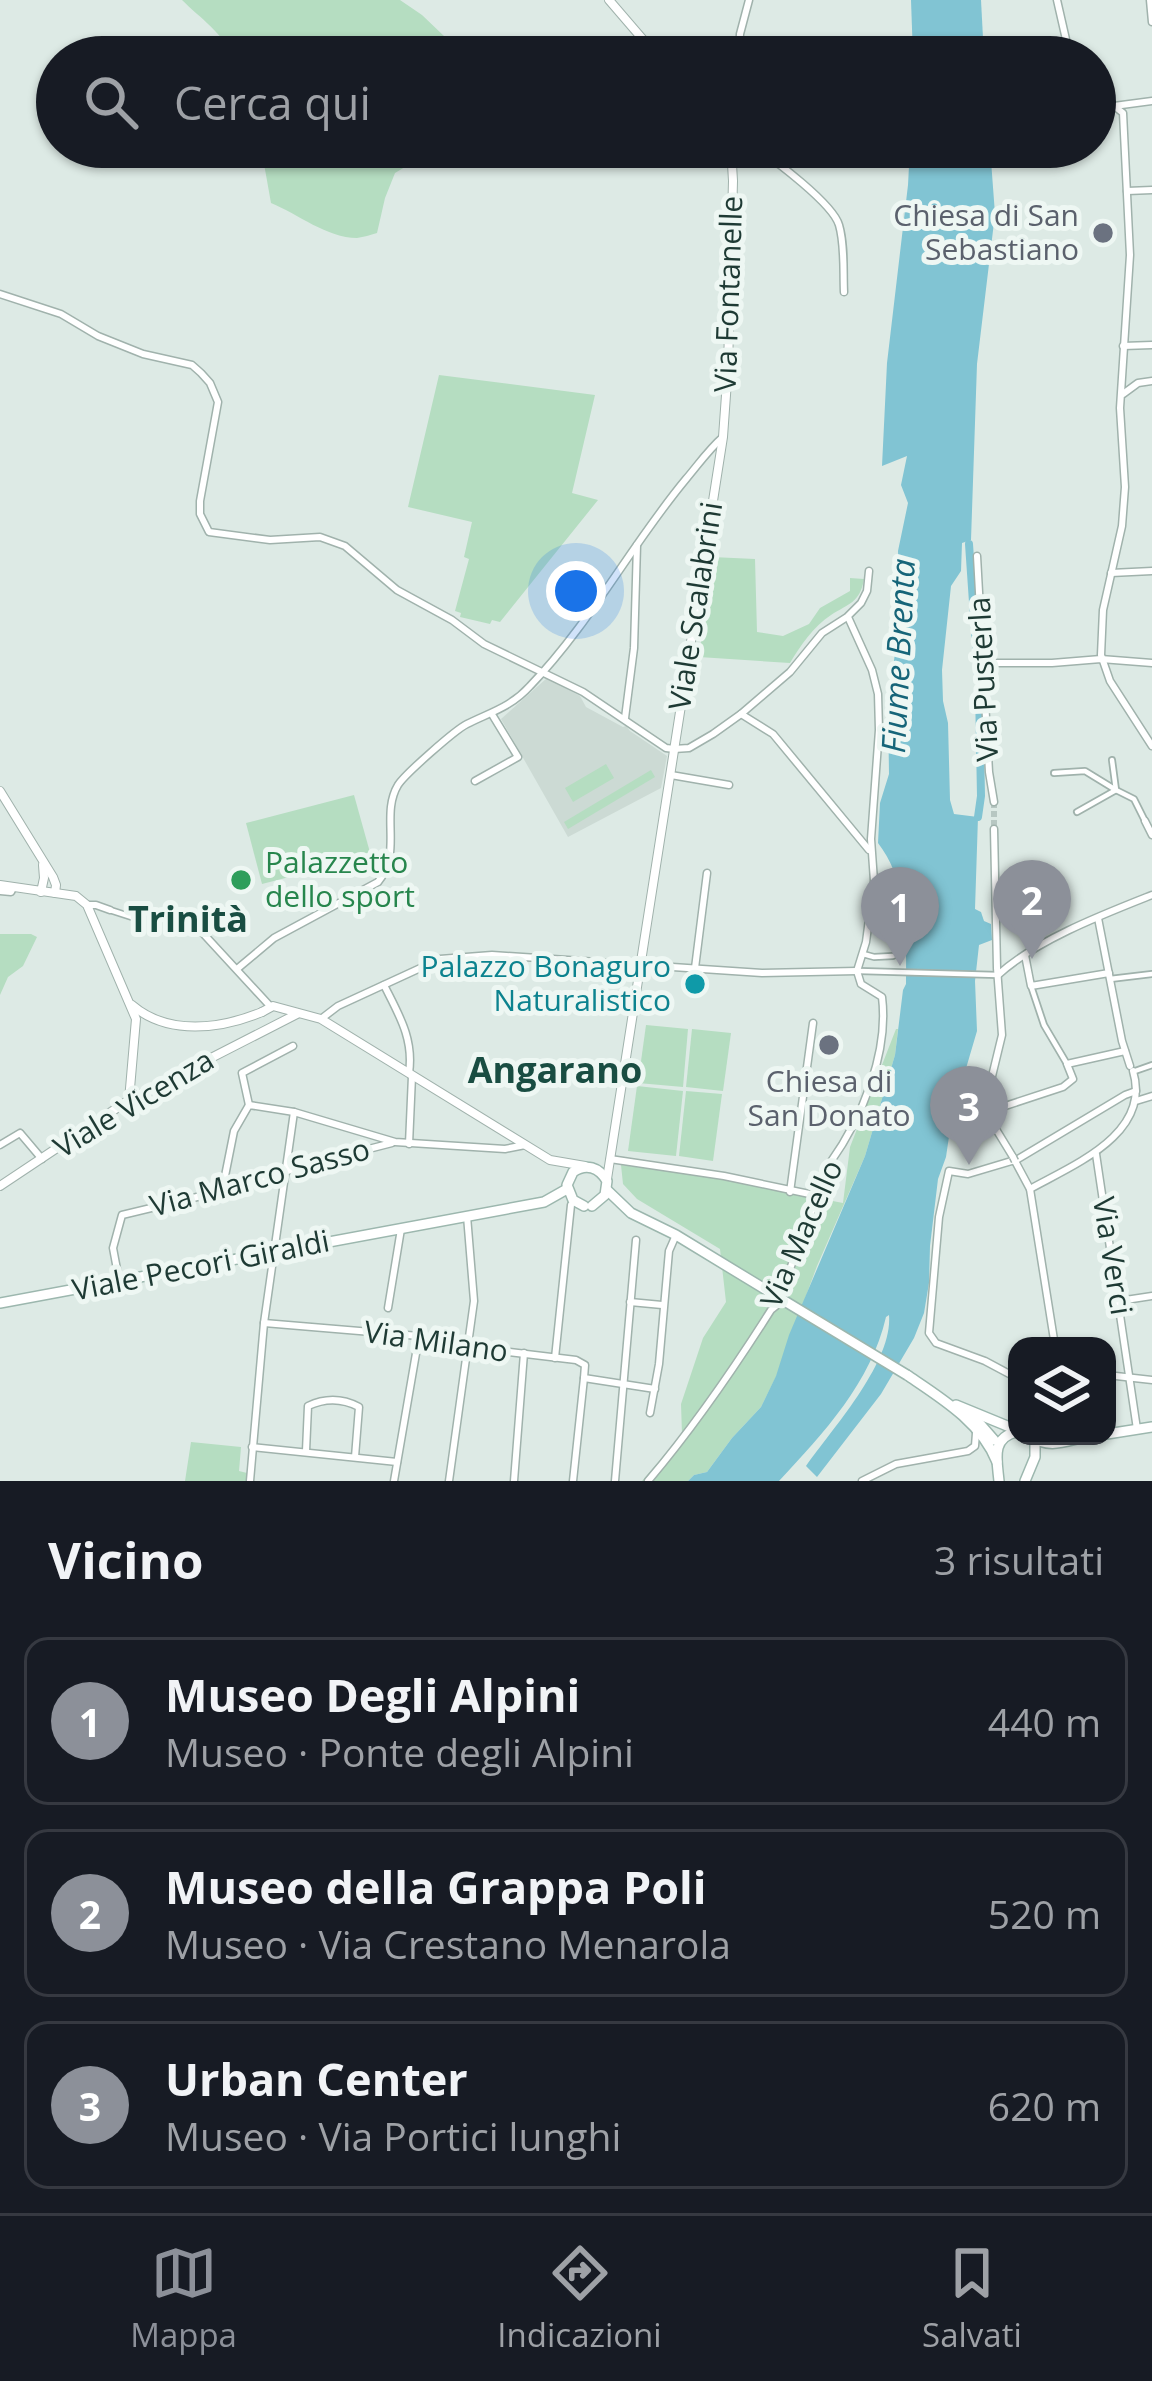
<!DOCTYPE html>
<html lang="it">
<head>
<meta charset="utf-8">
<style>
	body { margin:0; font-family:"Open Sans",sans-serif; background:#242831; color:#f1f3f6 }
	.controls { position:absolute; right:36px; bottom:36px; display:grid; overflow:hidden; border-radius:24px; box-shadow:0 3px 9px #0004 }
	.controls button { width:108px; height:108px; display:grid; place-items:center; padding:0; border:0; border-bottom:3px solid #363941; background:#171b24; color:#f1f3f6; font:60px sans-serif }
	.you { position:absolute; left:576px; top:591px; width:42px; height:42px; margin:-30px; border:9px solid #fff; border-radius:50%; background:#1a73e8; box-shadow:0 0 0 18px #1a73e833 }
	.badge { display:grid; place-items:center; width:78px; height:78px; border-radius:50%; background:#8c9099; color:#fff; font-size:39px; font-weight:700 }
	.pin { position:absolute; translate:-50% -99px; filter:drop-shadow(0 3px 6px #0008) }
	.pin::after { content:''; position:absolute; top:63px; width:42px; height:36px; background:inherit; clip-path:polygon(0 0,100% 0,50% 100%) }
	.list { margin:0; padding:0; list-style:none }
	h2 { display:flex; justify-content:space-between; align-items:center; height:156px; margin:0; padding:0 48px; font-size:51px }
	h2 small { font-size:39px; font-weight:400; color:#9ea1a6 }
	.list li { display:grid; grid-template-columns:78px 1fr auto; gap:36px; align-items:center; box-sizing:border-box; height:168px; margin:0 24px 24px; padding:0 24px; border:3px solid #363941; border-radius:24px }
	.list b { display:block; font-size:45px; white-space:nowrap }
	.list p { margin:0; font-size:39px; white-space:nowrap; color:#9ea1a6 }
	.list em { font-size:39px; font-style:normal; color:#9ea1a6 }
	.icon { flex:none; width:66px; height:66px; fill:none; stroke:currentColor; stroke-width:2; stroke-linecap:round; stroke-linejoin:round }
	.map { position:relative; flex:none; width:1152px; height:1481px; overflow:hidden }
	.search { position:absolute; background:#171b24; box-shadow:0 3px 9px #0004; left:36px; right:36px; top:36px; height:132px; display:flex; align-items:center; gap:30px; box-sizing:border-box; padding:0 42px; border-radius:66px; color:#9ea1a6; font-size:45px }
	.sheet { height:732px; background:#171b24 }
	nav { display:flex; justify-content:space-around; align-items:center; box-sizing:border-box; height:168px; border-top:3px solid #363941; background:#171b24; font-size:33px; color:#9ea1a6 }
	nav a { display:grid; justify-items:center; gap:6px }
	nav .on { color:#8c9099 }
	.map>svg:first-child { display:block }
	.built { fill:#ccdad4 }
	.green { fill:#b5ddc1 }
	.water { fill:#81c4d3 }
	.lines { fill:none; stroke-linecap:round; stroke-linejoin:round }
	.canal { stroke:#81c4d3; stroke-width:8 }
	.minor-tunnel { stroke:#b7c7c2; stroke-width:6; stroke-dasharray:6 3; stroke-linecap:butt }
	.pedestrian-casing { stroke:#a0b2ac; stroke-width:8 }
	.minor-casing { stroke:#a0b2ac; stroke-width:9 }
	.tertiary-casing { stroke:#a0b2ac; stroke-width:10 }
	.secondary-casing { stroke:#9cb7ae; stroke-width:12 }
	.pedestrian { stroke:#fff; stroke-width:4.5 }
	.minor { stroke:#fff; stroke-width:6 }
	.tertiary { stroke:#fff; stroke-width:8 }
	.secondary { stroke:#fff; stroke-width:9 }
	.minor-bridge-casing { stroke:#a0b2ac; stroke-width:9; stroke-linecap:butt }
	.secondary-bridge-casing { stroke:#9cb7ae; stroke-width:12; stroke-linecap:butt }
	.minor-bridge { stroke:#fff; stroke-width:6 }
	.secondary-bridge { stroke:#fff; stroke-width:9 }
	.worship-dot { fill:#6b7280; stroke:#eef7f3; stroke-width:4.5 }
	.leisure-dot { fill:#2e9e5b; stroke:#eef7f3; stroke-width:4.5 }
	.culture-dot { fill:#0f9aa8; stroke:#eef7f3; stroke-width:4.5 }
	.labels { text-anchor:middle; stroke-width:10; stroke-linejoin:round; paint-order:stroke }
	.worship-label { font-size:30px; fill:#5b616d; stroke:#eef7f3; text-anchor:end }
	.street-label { font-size:30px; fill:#1e3a34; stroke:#eef7f3 }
	.leisure-label { font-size:30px; fill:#27864d; stroke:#eef7f3; text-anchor:start }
	.culture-label { font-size:30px; fill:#0d838f; stroke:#eef7f3; text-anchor:end }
	.water-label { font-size:33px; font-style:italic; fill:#166579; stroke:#eef7f3 }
	.quarter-label { font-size:36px; font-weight:bold; fill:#194d42; stroke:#eef7f3 }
</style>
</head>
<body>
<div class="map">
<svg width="1152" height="1481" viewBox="0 0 1152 1481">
	<rect width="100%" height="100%" fill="#ddeae5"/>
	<polygon class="built" points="547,678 580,696 586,707 623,727 626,726 630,731 667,756 661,788 568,837 501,719"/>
	<g class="green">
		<path d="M182,0H400L422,15L466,57H233C223,33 200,18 182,0Z"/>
		<path d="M261,147H438L395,173L385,198L377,233C370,235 364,237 357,238C327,238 298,214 271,203Z"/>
		<polygon points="439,375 595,395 572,493 598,500 500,622 492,620 490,624 460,617 461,613 455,611 469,559 464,557 472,522 408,507"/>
		<path d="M712,557L755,559L757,632L783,636L809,624L820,608L850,591V578L864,579C860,603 848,604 831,615C814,626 800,646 790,663L699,657Z"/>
		<polygon points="606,764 614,778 573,802 565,788"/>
		<polygon points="651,770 655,777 568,829 564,822"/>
		<polygon points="354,795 371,856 262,884 246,823"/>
		<polygon points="0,934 31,934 37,937 23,966 8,977 0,995"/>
		<polygon points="646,1025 688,1029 683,1087 638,1083"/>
		<polygon points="692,1029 731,1033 723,1091 686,1087"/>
		<polygon points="896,1029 898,1029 895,1055 865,1156 817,1266 776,1377 761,1407 732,1438 707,1472 694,1475 688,1481 642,1481 682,1434 681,1404 703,1338 726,1302 720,1249 637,1199 623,1184 621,1165 710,1177 843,1203 850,1147"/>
		<polygon points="637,1086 683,1091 676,1156 628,1151"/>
		<polygon points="686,1091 722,1094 713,1161 679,1156"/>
		<polygon points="191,1442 241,1447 239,1471 247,1473 246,1481 185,1481"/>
	</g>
	<g class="water">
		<polygon points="911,0 981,0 984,57 913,57"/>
		<path d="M910,147H990L995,214L977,364L971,540L962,543L961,571L951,586L942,670L943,701L948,723L950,800L954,814L978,817L975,909L981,912L984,921L991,924L992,940L979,945L975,981L977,1031L952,1116L946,1157L938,1179L930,1246L929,1283L924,1313L914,1338L881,1394L817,1477L806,1466C833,1428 893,1362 889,1315L886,1317C871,1382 824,1433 779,1481H688L694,1475L707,1472L732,1438L761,1407L776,1376L789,1335L865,1156L895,1055L903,990L906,984C906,937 909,883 878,843L880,803L889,774L888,706L900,615L898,551L908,503L901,485L907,456L882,466L887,363L908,185Z"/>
	</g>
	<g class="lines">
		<g class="canal">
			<polyline points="969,544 978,675"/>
			<polyline points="978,817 981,796 979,689"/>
		</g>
		<polyline class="minor-tunnel" points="994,802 994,829"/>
		<g class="pedestrian-casing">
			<g id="pedestrian">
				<polyline points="1112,760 1116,790 1134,799 1145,821"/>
				<polyline points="1054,773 1085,771 1116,790"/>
				<polyline points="1077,812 1116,790"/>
				<polyline points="110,910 141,920"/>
				<polyline points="863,954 874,957 893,956"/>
				<polyline points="859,971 998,975"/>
				<polyline points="1110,979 1152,974"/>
				<polyline points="1031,986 1044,1025 1067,1064"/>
				<polyline points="1135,1071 1152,1065"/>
			</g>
		</g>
		<g class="minor-casing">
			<g id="minor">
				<polyline points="1057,0 1070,57"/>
				<polyline points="1150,0 1152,22"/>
				<polyline points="739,57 740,34 749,0"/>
				<polyline points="1095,104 1114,106 1152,101"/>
				<polyline points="1114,106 1123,113 1130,255 1120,408 1125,487 1122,526 1103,610 1101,655 1110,681 1152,746"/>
				<path d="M754,147C774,159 833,204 839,225C845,245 843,272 844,292"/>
				<polyline points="1127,191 1152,190"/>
				<polyline points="0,294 61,314 98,336 143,354 192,365 201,373 210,383 218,402 200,501 200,514 209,532 270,540 320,537 345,546 397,590 452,620 484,644 583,692 666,748 674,749 689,748 713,734 741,714 790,672 822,633 847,617 861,603 867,591 869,571"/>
				<polyline points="1123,346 1152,345"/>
				<polyline points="1123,394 1138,383 1152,381"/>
				<polyline points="977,556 989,772 994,802"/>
				<polyline points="1111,573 1152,571"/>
				<polyline points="848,617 872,670 878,694 879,730 871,839 874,881 866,942 857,971"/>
				<polyline points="985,663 1052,663 1101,659 1152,663"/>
				<polyline points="741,714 773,734 869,850"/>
				<polyline points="625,718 634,648 637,545"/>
				<polyline points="671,775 729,785"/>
				<polyline points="475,781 518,757 493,716"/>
				<polyline points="1145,821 1152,835"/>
				<polyline points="994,829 997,968 1002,1035 986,1101 991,1121 1013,1157"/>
				<polyline points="0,891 11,892 13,888"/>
				<polyline points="87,905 96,905 110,910"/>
				<polyline points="1098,918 1122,1041 1130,1066"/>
				<polyline points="199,929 270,1006"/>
				<polyline points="1025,955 1031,986 1109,973"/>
				<polyline points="695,968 707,873"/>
				<path d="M237,969L274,938L378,882C403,852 380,815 398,785C405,774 455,730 467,724C491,712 511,707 530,686C590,624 631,545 686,479C698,465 709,449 723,437"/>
				<path d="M998,975C1036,940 1104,914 1152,895"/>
				<path d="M384,985C399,1015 414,1039 409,1073"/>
				<polyline points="321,1019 338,1006 440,959 492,955 762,973 857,971"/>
				<polyline points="1136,1101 1152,1096"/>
				<polyline points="249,1105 242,1073 293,1046"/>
				<polyline points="987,1112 1063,1087 1073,1079 1067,1064 1125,1051"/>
				<polyline points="409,1144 412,1076"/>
				<polyline points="0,1145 20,1133 42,1159"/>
				<polyline points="1096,1154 1137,1429"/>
				<polyline points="610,1159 724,1176 819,1196"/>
				<polyline points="1015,1161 1030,1189 1055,1346"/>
				<path d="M1030,1189C1073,1165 1152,1134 1133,1071"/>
				<polyline points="222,1191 234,1131 249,1105 294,1112 395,1142 505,1149 525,1145"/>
				<polyline points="790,1192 813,1023"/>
				<polyline points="119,1280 113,1248 122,1215 222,1191 314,1163 392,1143"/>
				<polyline points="1119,1301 1152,1296"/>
				<polyline points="630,1302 662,1305"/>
				<polyline points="388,1308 401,1229"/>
				<polyline points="264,1323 419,1336 467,1347 576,1360 585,1365 584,1378 655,1389"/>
				<polyline points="555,1358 571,1205"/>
				<polyline points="1107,1375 1152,1380"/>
				<polyline points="1017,1378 985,1361 936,1343 929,1333 939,1217 949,1171 968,1174 1018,1159 1125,1095 1136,1091"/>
				<polyline points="650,1413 659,1364 669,1251 676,1235"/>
				<polyline points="252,1447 397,1462"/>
				<path d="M306,1451L308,1406C325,1398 342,1398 359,1407L355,1457"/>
				<polyline points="250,1481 264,1323 294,1112"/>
				<polyline points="394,1481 419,1336"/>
				<polyline points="449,1481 474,1301 467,1216"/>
				<polyline points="514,1481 524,1353"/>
				<polyline points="573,1481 584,1378"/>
				<polyline points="615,1481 636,1240"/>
				<path d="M648,1481C694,1427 733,1370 771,1310L776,1306L830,1163C862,1118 889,1053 882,997L861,984L857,971"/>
				<polyline points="862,1481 896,1464 968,1451 975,1446 976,1433"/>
			</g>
		</g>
		<g class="tertiary-casing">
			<g id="tertiary">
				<polyline points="609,0 658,57"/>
				<polyline points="0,791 53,877 56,885 55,893"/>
				<polyline points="0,885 76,896 87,905 136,1019 129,1100"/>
				<polyline points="41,892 44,878 43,865"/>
				<path d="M132,1005C168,1036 221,1029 262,1012"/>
				<polyline points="262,1012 273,1006 321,1019 550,1160 585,1166"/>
				<polyline points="607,1179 723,437 728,367 733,181 731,147"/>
				<polyline points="0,1186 129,1100 297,1014"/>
			</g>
		</g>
		<g class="secondary-casing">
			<g id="secondary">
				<polyline points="607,1190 631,1213 676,1235 768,1291"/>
				<path d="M584,1206L573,1200L567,1185L573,1172C586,1163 599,1167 607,1181L605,1195L592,1206"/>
				<polyline points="0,1303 544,1202 567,1189"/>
				<path d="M907,1375C941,1398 981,1422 997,1462"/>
				<polyline points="956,1405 1017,1430"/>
				<polyline points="967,1415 980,1424 994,1440"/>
				<polyline points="1107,1434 1152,1427"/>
				<path d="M1031,1436C1050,1451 1070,1439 1091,1436"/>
				<path d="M999,1481C997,1460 991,1438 1016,1432"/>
				<polyline points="1025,1481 1035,1457 1035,1441"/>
			</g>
		</g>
		<use href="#pedestrian" class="pedestrian"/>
		<use href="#minor" class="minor"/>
		<use href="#tertiary" class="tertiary"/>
		<use href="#secondary" class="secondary"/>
		<g class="minor-bridge-casing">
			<polyline id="minor-bridge" points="1013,1157 1015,1161"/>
		</g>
		<g class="secondary-bridge-casing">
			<polyline id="secondary-bridge" points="768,1291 907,1375"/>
		</g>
		<use href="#minor-bridge" class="minor-bridge"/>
		<use href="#secondary-bridge" class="secondary-bridge"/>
	</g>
	<g class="worship-dot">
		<circle cx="1103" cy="233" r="12"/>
		<circle cx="829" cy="1045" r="12"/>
	</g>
	<circle class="leisure-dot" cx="241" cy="880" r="12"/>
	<circle class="culture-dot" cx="695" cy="984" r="12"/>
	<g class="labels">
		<g class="worship-label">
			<text x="1079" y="226">Chiesa di San<tspan x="1079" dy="34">Sebastiano</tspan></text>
			<text x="829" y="1092" text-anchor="middle">Chiesa di<tspan x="829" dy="34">San Donato</tspan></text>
		</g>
		<g class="street-label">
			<text transform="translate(729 294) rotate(-88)" y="10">Via Fontanelle</text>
			<text transform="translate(696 606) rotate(-81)" y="10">Viale Scalabrini</text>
			<text transform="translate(984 679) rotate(-93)" y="10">Via Pusterla</text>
			<text transform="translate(134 1104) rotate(-31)" y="10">Viale Vicenza</text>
			<text transform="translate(260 1178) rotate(-15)" y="10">Via Marco Sasso</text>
			<text transform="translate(802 1234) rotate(-66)" y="10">Via Macello</text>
			<text transform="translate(1112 1256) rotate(81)" y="10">Via Verci</text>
			<text transform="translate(201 1266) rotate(-11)" y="10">Viale Pecori Giraldi</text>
			<text transform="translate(436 1342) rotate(8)" y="10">Via Milano</text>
		</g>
		<g class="leisure-label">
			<text x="265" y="873">Palazzetto<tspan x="265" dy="34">dello sport</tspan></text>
		</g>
		<g class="culture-label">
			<text x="671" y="977">Palazzo Bonaguro<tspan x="671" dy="34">Naturalistico</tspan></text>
		</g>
		<g class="water-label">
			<text transform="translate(898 656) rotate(-87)" y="12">Fiume Brenta</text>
		</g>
		<g class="quarter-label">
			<text x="188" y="932">Trinità</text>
			<text x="555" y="1083">Angarano</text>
		</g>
	</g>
</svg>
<div class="controls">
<button><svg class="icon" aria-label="layers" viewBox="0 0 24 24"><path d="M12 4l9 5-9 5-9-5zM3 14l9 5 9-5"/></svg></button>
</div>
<div class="you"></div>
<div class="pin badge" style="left:900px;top:966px">1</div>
<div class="pin badge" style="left:1032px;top:959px">2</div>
<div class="pin badge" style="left:969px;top:1165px">3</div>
<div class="search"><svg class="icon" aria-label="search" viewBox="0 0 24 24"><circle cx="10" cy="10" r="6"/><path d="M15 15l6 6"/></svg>Cerca qui</div>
</div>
<section class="sheet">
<h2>Vicino<small>3 risultati</small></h2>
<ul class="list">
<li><span class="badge">1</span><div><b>Museo Degli Alpini</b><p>Museo · Ponte degli Alpini</p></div><em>440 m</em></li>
<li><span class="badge">2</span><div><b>Museo della Grappa Poli</b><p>Museo · Via Crestano Menarola</p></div><em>520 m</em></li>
<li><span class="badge">3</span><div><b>Urban Center</b><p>Museo · Via Portici lunghi</p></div><em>620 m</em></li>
</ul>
</section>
<nav>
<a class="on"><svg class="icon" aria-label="map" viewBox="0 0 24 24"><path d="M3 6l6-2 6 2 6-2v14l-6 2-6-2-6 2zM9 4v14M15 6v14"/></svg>Mappa</a>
<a><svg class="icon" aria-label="directions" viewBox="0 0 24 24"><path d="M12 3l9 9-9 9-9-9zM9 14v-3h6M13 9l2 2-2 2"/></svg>Indicazioni</a>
<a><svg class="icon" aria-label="saved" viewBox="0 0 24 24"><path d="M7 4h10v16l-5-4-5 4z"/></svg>Salvati</a>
</nav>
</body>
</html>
